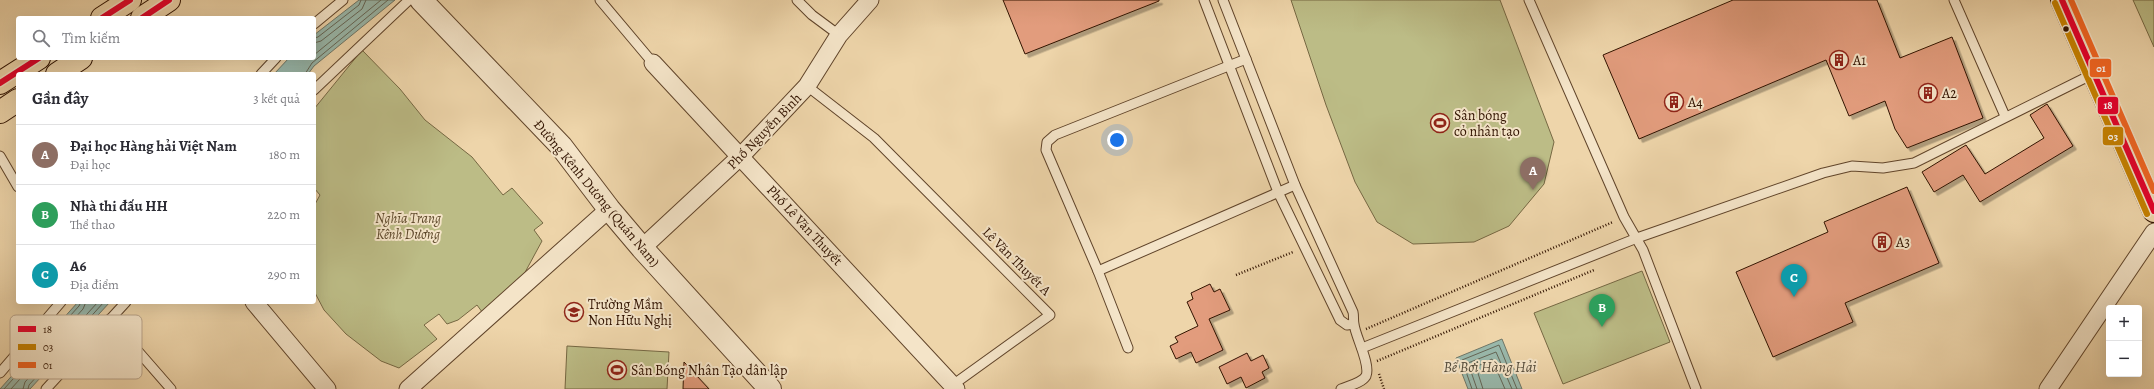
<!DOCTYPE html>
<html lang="vi">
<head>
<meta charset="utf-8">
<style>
	body { margin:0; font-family:Alegreya,serif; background:#f7f7f7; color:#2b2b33 }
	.controls { position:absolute; right:12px; bottom:12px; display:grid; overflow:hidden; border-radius:4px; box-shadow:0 4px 16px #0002 }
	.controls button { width:36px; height:36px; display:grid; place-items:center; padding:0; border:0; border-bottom:1px solid #e1e1e2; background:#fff; color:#2b2b33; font:20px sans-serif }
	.you { position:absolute; left:1117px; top:140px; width:14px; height:14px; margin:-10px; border:3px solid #fff; border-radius:50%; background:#1a73e8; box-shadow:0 0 0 6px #1a73e833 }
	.badge { display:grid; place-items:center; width:26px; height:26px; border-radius:50%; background:#8f2418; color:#fff; font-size:13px; font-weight:700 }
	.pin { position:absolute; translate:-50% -33px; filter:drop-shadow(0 1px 2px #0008) }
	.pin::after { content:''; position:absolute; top:21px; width:14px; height:12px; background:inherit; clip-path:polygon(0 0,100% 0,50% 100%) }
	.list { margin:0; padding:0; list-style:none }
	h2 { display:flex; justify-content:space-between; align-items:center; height:52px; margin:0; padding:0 16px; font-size:17px }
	h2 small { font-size:13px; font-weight:400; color:#7c7c81 }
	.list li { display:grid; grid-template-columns:26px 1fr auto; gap:12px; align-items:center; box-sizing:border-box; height:60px; padding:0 16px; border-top:1px solid #e1e1e2 }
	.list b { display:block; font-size:15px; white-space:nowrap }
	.list p { margin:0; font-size:13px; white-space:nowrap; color:#7c7c81 }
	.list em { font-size:13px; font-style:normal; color:#7c7c81 }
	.icon { flex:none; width:22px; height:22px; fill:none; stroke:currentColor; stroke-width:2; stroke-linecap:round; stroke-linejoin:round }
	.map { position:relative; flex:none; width:2154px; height:389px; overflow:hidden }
	.search { position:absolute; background:#fff; box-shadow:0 4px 16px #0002; left:16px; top:16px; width:300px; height:44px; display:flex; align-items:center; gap:10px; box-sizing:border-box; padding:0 14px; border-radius:4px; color:#7c7c81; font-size:15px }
	.panel { position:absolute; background:#fff; box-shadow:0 4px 16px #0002; left:16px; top:72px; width:300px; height:232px; border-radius:4px }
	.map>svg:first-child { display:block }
	.green { fill:#bcbc86; stroke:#766843 }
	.water { fill:#99b8ab; stroke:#6f7667 }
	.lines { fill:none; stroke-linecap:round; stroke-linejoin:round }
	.shore { stroke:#656656; stroke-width:1 }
	.building { fill:#e29c7d; stroke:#311300; filter:url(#shadow) }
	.service-casing { stroke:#60442a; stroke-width:11 }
	.minor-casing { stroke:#60442a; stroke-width:19 }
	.tertiary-casing { stroke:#60442a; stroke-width:24 }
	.primary-casing { stroke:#311300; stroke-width:24 }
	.trunk-casing { stroke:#311300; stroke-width:24 }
	.path { stroke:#311300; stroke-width:2.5; stroke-dasharray:1 2; stroke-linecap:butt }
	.service { stroke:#f4e4c8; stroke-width:9 }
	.minor { stroke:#f4e4c8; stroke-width:17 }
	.tertiary { stroke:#f4e4c8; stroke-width:22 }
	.primary { stroke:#eed5aa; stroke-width:22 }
	.trunk { stroke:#eed5aa; stroke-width:22 }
	.bus-1-casing { stroke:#f4e4c8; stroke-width:9 }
	.bus-2-casing { stroke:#f4e4c8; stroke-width:9 }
	.bus-3-casing { stroke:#f4e4c8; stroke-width:9 }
	.bus-1 { stroke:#e4002b; stroke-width:6 }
	.bus-2 { stroke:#c68100; stroke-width:6 }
	.bus-3 { stroke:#f26522; stroke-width:6 }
	.bus-dot { fill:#311300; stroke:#f4e4c8; stroke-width:1.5 }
	.labels { text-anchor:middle; stroke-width:4; stroke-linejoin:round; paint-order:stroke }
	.poi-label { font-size:14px; fill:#311300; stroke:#f4e4c8; text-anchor:start }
	.street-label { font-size:14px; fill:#311300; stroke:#f4e4c8 }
	.park-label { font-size:14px; font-style:italic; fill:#5b4628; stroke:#f4e4c8 }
	.water-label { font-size:15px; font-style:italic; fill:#554d3c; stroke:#f4e4c8 }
	.key { fill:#f4e4c8; stroke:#baa58c; stroke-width:1 }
	.key-label { font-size:11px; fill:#311300 }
	.line-badge { stroke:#f4e4c8; stroke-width:1.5 }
	.badge-label { font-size:11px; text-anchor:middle; font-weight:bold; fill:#fff }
</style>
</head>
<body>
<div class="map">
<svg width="2154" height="389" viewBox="0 0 2154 389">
	<defs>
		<filter id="shadow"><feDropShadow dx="3.5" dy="3.5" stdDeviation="0" flood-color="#0004"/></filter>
	</defs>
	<rect width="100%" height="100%" fill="#eed5aa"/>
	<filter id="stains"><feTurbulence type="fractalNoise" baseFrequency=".005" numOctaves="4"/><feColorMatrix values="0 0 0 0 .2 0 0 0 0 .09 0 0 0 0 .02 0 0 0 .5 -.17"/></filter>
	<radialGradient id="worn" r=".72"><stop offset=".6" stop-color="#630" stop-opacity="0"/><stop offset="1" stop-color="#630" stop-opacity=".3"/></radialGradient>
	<g class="green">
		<polygon points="1291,0 1500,0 1554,142 1544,184 1509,226 1474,242 1413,244 1377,222 1355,182 1326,105"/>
		<polygon points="2133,0 2154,0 2154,47"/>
		<polygon points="362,50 400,89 425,120 472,157 503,195 512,188 543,223 534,230 542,241 516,289 485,316 477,305 458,320 447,324 439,314 424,325 437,339 399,368 381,361 346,334 324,310 314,291 314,206 320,195 314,188 314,109"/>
		<polygon points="1642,271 1670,342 1563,384 1534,313"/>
		<polygon points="567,346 669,352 667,389 565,389"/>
	</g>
	<g class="water">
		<polygon points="359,0 395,0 314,66 308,74 274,74 289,58 314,58 314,35"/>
		<polygon points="78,302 110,302 30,389 0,389"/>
		<polygon points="1502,339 1522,389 1468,389 1456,358"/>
	</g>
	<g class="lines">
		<g class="shore">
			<polyline points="314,38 318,37 359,5 361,0"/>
			<polyline points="314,43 321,41 362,9 366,0"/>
			<polyline points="314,55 381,0"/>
			<polyline points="305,74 312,63 388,0"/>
			<polyline points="4,389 79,306 81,302"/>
			<polyline points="11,389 83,309 86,302"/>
			<polyline points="23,389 25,382 98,302"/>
			<polyline points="28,389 29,385 104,302"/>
			<polyline points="1472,389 1462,360 1499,345 1517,389"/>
			<polyline points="1477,389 1468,363 1496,352 1512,389"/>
			<polyline points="1483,389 1476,367 1492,359 1505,389"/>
		</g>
	</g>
	<g class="building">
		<polygon points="1003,0 1159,0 1159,1 1025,54"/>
		<polygon points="1733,0 1877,0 1900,58 1952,37 1983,118 1907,148 1895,129 1885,101 1849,116 1826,60 1639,139 1603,55"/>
		<polygon points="2047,104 2073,146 1980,202 1963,175 1934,192 1922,172 1966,145 1985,174 2044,138 2030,115"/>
		<polygon points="1907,187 1939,263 1845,303 1853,322 1773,357 1736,272 1828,232 1824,222"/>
		<polygon points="1210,284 1214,292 1220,289 1230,310 1209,319 1223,350 1196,363 1191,352 1176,359 1170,346 1178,342 1175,337 1198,326 1187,302 1193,299 1191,293"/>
		<polygon points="1247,353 1251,361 1263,355 1269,368 1262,372 1265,378 1246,388 1241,377 1227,384 1219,367"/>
		<polygon points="684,362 709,389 683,389"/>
	</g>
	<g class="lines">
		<g class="service-casing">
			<g id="service">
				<polyline points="600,0 653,63"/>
				<polyline points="797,0 812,15 839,35"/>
				<polyline points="1204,0 1278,192 1340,320 1347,325 1353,324"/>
				<path d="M1223,0L1295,185L1353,312C1354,316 1353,320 1354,324C1355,336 1371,364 1366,376C1362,383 1348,386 1341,389"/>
				<polyline points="1529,0 1624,217 1643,250 1696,389"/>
				<polyline points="1954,0 2005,116"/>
				<polyline points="314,24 343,0"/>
				<polyline points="261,74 276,58"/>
				<polyline points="807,86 874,138 1050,315 950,387"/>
				<polyline points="314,90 409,0"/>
				<polyline points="0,156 18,187"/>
				<polyline points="1098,271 1295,185"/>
				<polyline points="110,319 171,389"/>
				<polyline points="1128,348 1098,271 1046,150 1047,142 1055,135 1246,59"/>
				<polyline points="1362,348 1637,238 1823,173 1852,166 1883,168 1914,163 2093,74"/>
				<polyline points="0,373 61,302"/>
				<polyline points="46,389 126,302"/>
			</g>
		</g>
		<g class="minor-casing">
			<g id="minor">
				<polyline points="653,63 956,389"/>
				<polyline points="642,248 741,156 807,86 839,35 870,0"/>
				<polyline points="254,302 327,389"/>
				<polyline points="408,389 609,209"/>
				<polyline points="2048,389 2154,232"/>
			</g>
		</g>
		<g class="tertiary-casing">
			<polyline id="tertiary" points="421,0 561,146 609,209 642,248 770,389"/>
		</g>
		<g class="primary-casing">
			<polyline id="primary" points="2062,0 2154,211"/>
		</g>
		<g class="trunk-casing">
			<g id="trunk">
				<polyline points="102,18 130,0"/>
				<polyline points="142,18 169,0"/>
				<polyline points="57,74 81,58"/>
				<polyline points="0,83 39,58"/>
				<polyline points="0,112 18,100"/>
			</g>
		</g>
		<g class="path">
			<polyline points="1236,275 1293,252"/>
			<polyline points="1366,329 1613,222"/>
			<polyline points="1377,361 1594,270"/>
			<polyline points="1379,374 1384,389"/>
		</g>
		<use href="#service" class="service"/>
		<use href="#minor" class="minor"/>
		<use href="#tertiary" class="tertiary"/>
		<use href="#primary" class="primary"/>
		<use href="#trunk" class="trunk"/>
		<g class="bus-1-casing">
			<g id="bus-1">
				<polyline points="2062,0 2154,211"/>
				<polyline points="102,18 130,0"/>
				<polyline points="142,18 169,0"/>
				<polyline points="0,83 39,58"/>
			</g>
		</g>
		<g class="bus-2-casing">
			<polyline id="bus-2" points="2055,3 2147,214"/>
		</g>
		<g class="bus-3-casing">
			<polyline id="bus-3" points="2071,0 2154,191"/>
		</g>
		<use href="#bus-1" class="bus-1"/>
		<use href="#bus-2" class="bus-2"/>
		<use href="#bus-3" class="bus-3"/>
	</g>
	<defs>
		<g id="building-ring" transform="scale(1)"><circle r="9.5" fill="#f4e4c8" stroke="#8f2418" stroke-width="1.5"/><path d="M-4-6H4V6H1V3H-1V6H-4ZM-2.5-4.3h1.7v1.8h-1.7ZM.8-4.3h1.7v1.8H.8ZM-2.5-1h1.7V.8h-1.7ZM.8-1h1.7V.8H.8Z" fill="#8f2418"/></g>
		<g id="stadium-ring" transform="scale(1)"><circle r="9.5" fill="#f4e4c8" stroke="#8f2418" stroke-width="1.5"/><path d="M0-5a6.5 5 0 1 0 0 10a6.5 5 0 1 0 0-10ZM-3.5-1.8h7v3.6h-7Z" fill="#8f2418"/></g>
		<g id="school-ring" transform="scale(1)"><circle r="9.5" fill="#f4e4c8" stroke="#8f2418" stroke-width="1.5"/><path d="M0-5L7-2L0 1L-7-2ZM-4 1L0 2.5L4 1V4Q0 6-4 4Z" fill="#8f2418"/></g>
	</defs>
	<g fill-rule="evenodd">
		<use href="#building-ring" x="1839" y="60"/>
		<use href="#building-ring" x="1928" y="93"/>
		<use href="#building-ring" x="1674" y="102"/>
		<use href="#stadium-ring" x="1440" y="123"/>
		<use href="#building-ring" x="1882" y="242"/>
		<use href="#school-ring" x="574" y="312"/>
		<use href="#stadium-ring" x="617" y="370"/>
	</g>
	<circle class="bus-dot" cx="2066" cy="29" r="3.5"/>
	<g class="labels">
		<g class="poi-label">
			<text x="1853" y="65">A1</text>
			<text x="1942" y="98">A2</text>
			<text x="1688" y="107">A4</text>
			<text x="1454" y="120">Sân bóng<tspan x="1454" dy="16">cỏ nhân tạo</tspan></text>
			<text x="1896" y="247">A3</text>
			<text x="588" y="309">Trường Mầm<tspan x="588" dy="16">Non Hữu Nghị</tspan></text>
			<text x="631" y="375">Sân Bóng Nhân Tạo dân lập</text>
		</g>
		<g class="street-label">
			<text transform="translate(764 131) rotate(-46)" y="5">Phố Nguyễn Bình</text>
			<text transform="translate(597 193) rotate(50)" y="5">Đường Kênh Dương (Quán Nam)</text>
			<text transform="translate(805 225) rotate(47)" y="5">Phố Lê Văn Thuyết</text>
			<text transform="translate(1017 261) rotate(45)" y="5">Lê Văn Thuyết A</text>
		</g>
		<g class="park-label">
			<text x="408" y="223">Nghĩa Trang<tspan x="408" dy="16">Kênh Dương</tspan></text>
		</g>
		<g class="water-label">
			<text x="1490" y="372">Bể Bơi Hàng Hải</text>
		</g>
	</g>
	<rect x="10" y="315" width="132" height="64" rx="6" class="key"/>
	<rect x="18" y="326" width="18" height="6" fill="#e4002b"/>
	<rect x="18" y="344" width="18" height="6" fill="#c68100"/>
	<rect x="18" y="362" width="18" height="6" fill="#f26522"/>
	<g class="key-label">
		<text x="43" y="333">18</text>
		<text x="43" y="351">03</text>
		<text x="43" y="369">01</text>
	</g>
	<g class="line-badge">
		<rect x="2089" y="58" width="23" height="20" rx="4" fill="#f26522"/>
		<rect x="2097" y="96" width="22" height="19" rx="4" fill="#e4002b"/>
		<rect x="2102" y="126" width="22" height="20" rx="4" fill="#c68100"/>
	</g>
	<g class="badge-label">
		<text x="2101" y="72">01</text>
		<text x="2108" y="109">18</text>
		<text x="2113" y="140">03</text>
	</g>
	<rect width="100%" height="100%" filter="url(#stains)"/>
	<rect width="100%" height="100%" fill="url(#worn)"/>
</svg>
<div class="controls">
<button>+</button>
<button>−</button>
</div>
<div class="you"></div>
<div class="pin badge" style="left:1533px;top:190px;background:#8d6e63">A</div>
<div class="pin badge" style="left:1602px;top:327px;background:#2e9e5b">B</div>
<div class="pin badge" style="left:1794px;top:297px;background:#0f9aa8">C</div>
<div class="search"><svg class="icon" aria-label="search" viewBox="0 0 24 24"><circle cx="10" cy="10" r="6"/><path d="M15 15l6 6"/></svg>Tìm kiếm</div>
<section class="panel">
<h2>Gần đây<small>3 kết quả</small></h2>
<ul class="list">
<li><span class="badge" style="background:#8d6e63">A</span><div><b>Đại học Hàng hải Việt Nam</b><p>Đại học</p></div><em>180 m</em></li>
<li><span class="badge" style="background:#2e9e5b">B</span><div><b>Nhà thi đấu HH</b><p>Thể thao</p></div><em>220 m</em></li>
<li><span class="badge" style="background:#0f9aa8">C</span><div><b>A6</b><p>Địa điểm</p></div><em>290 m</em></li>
</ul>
</section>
</div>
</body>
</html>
